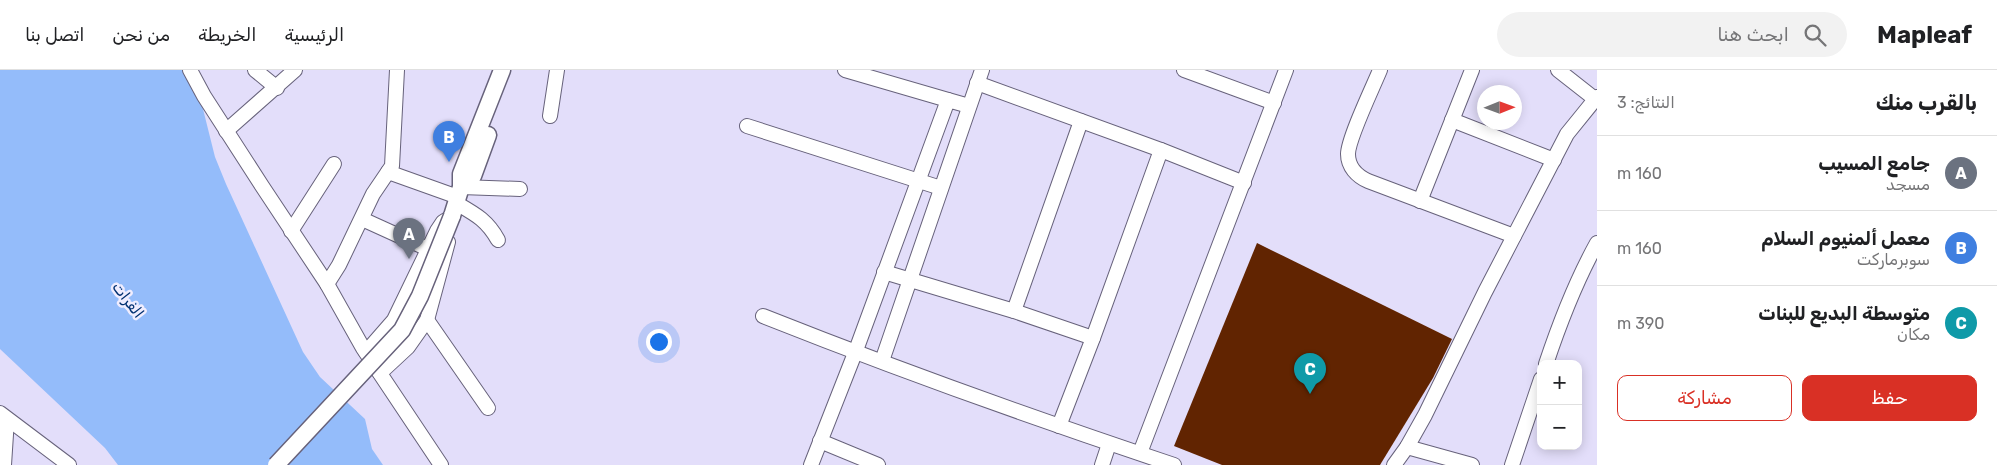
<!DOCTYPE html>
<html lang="ar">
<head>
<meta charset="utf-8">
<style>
	body { margin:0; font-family:Rubik,Cairo,sans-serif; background:#f2f2f2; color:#202124; direction:rtl }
	.controls { position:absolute; right:15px; bottom:15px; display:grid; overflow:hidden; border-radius:10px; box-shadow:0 2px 12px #0003 }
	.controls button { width:45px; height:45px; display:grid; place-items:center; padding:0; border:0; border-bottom:1px solid #e0e0e0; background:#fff; color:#202124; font:25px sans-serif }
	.compass { position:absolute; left:1477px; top:15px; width:45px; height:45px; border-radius:50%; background:#fff; box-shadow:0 2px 12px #0003; rotate:89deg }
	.you { position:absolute; left:658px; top:271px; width:18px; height:18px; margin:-12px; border:4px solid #fff; border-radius:50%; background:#1a73e8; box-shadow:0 0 0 8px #1a73e833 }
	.badge { display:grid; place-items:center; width:32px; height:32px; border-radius:50%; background:#d93025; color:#fff; font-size:16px; font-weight:700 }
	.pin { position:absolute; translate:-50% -41px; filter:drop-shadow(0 1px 2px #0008) }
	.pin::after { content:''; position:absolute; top:26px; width:18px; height:15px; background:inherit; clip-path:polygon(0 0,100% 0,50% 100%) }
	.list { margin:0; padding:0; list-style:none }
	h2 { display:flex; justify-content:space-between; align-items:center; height:65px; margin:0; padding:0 20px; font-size:21px }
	h2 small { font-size:16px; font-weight:400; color:#757577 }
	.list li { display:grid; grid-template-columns:32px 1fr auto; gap:15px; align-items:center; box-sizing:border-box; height:75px; padding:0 20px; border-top:1px solid #e0e0e0 }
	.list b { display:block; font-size:19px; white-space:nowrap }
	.list p { margin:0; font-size:16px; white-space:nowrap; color:#757577 }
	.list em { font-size:16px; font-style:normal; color:#757577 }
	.actions { display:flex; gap:10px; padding:15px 20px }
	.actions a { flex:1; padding:11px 0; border:1px solid #d93025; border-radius:10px; text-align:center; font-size:18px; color:#d93025 }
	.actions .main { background:#d93025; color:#fff }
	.icon { flex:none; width:28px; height:28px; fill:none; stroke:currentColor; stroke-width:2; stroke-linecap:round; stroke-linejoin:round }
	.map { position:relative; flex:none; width:1597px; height:395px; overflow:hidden; direction:ltr }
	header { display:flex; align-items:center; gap:30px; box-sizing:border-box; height:70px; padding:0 25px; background:#fff; border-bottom:1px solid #e0e0e0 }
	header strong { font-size:24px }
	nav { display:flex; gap:28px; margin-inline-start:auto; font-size:18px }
	.search { width:350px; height:45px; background:#f2f2f2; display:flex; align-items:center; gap:12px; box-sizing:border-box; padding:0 18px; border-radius:28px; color:#757577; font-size:19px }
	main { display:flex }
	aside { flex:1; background:#fff }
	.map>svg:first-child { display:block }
	.water { fill:#94bcfa }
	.building { fill:#612401 }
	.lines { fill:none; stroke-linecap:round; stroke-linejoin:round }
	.minor-casing { stroke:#67627b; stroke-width:16 }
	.major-casing { stroke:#67627b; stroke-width:19 }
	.minor { stroke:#fff; stroke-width:14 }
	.major { stroke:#fff; stroke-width:16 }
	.major-bridge-casing { stroke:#67627b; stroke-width:19; stroke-linecap:butt }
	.major-bridge { stroke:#fff; stroke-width:16 }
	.labels { text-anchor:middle; stroke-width:5; stroke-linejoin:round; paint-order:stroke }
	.water-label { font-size:15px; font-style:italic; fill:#013071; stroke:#f0edfe }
</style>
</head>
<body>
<header>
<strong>Mapleaf</strong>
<div class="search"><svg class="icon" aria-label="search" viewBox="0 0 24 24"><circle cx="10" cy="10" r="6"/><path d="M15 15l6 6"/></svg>ابحث هنا</div>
<nav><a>الرئيسية</a><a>الخريطة</a><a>من نحن</a><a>اتصل بنا</a></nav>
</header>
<main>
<aside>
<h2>بالقرب منك<small>النتائج: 3</small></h2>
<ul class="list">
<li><span class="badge" style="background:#6b7280">A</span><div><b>جامع المسيب</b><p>مسجد</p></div><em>160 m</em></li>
<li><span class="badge" style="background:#3f7fe0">B</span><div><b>معمل ألمنيوم السلام</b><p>سوبرماركت</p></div><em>160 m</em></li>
<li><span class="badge" style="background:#0f9aa8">C</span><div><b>متوسطة البديع للبنات</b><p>مكان</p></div><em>390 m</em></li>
</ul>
<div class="actions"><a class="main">حفظ</a><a>مشاركة</a></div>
</aside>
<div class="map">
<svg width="1597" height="395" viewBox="0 0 1597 395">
	<rect width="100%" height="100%" fill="#e3defa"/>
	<polygon class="water" points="0,0 185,0 202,35 215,87 226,114 303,282 320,307 365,349 372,379 383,395 118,395 105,378 0,279"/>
	<polygon class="building" points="1257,173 1452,269 1433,308 1380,395 1222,395 1174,376"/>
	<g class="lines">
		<g class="minor-casing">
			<g id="minor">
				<polyline points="190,0 204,26 262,116 327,214 363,278 441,395"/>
				<polyline points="255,0 277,18"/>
				<polyline points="845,0 948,30"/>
				<polyline points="1184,0 1274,33"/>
				<path d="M1380,0C1373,17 1348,69 1348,84C1348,97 1357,106 1368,111L1514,166"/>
				<polyline points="1558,0 1595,29"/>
				<polyline points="977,13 1161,80 1244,113"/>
				<polyline points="550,46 557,0"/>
				<polyline points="1452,50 1554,90"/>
				<polyline points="747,56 941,118"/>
				<polyline points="226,61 295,0"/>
				<polyline points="388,102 458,127"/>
				<polyline points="461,117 520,119"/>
				<polyline points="1420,131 1472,0"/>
				<path d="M456,133C475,144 487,150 498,170"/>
				<polyline points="362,149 428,179"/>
				<polyline points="291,161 334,94"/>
				<polyline points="884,202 1014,241 1093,268"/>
				<polyline points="327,214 339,195 373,124 392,96 397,0"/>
				<polyline points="1014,241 1081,51"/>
				<path d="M763,246C899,300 1036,349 1174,395"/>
				<polyline points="427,250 488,338"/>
				<polyline points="366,282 394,250 437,161 443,152 451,147"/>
				<polyline points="882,291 982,0"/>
				<path d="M1546,294C1560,252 1576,211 1597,173"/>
				<polyline points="380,303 408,277 427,250 448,172"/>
				<polyline points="0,343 69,395"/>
				<polyline points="1059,356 1093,268 1161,80"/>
				<polyline points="820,371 878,395"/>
				<polyline points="1407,377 1472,395"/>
				<polyline points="1140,383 1286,0"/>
				<polyline points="4,395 7,349"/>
				<polyline points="811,395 855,283 948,30 969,36"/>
				<polyline points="1102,395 1109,374"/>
				<polyline points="1394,395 1407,377 1425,345 1485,222 1567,64 1597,27"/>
				<polyline points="1512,395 1541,309"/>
			</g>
		</g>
		<g class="major-casing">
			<g id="major">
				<polyline points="461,117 473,106 488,65"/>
				<polyline points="452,146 461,117 461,104 502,0"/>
			</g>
		</g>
		<use href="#minor" class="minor"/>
		<use href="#major" class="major"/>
		<g class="major-bridge-casing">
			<polyline id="major-bridge" points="276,395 402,260 420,226 452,146"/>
		</g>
		<use href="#major-bridge" class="major-bridge"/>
	</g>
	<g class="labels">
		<g class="water-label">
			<text transform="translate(128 230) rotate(52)" y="5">الفرات</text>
		</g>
	</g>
</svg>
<div class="controls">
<button>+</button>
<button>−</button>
</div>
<svg class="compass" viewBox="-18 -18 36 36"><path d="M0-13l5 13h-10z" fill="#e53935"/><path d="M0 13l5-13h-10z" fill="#757577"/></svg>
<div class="you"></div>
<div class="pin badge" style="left:409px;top:189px;background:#6b7280">A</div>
<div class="pin badge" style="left:449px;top:92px;background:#3f7fe0">B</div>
<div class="pin badge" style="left:1310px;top:324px;background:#0f9aa8">C</div>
</div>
</main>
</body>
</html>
